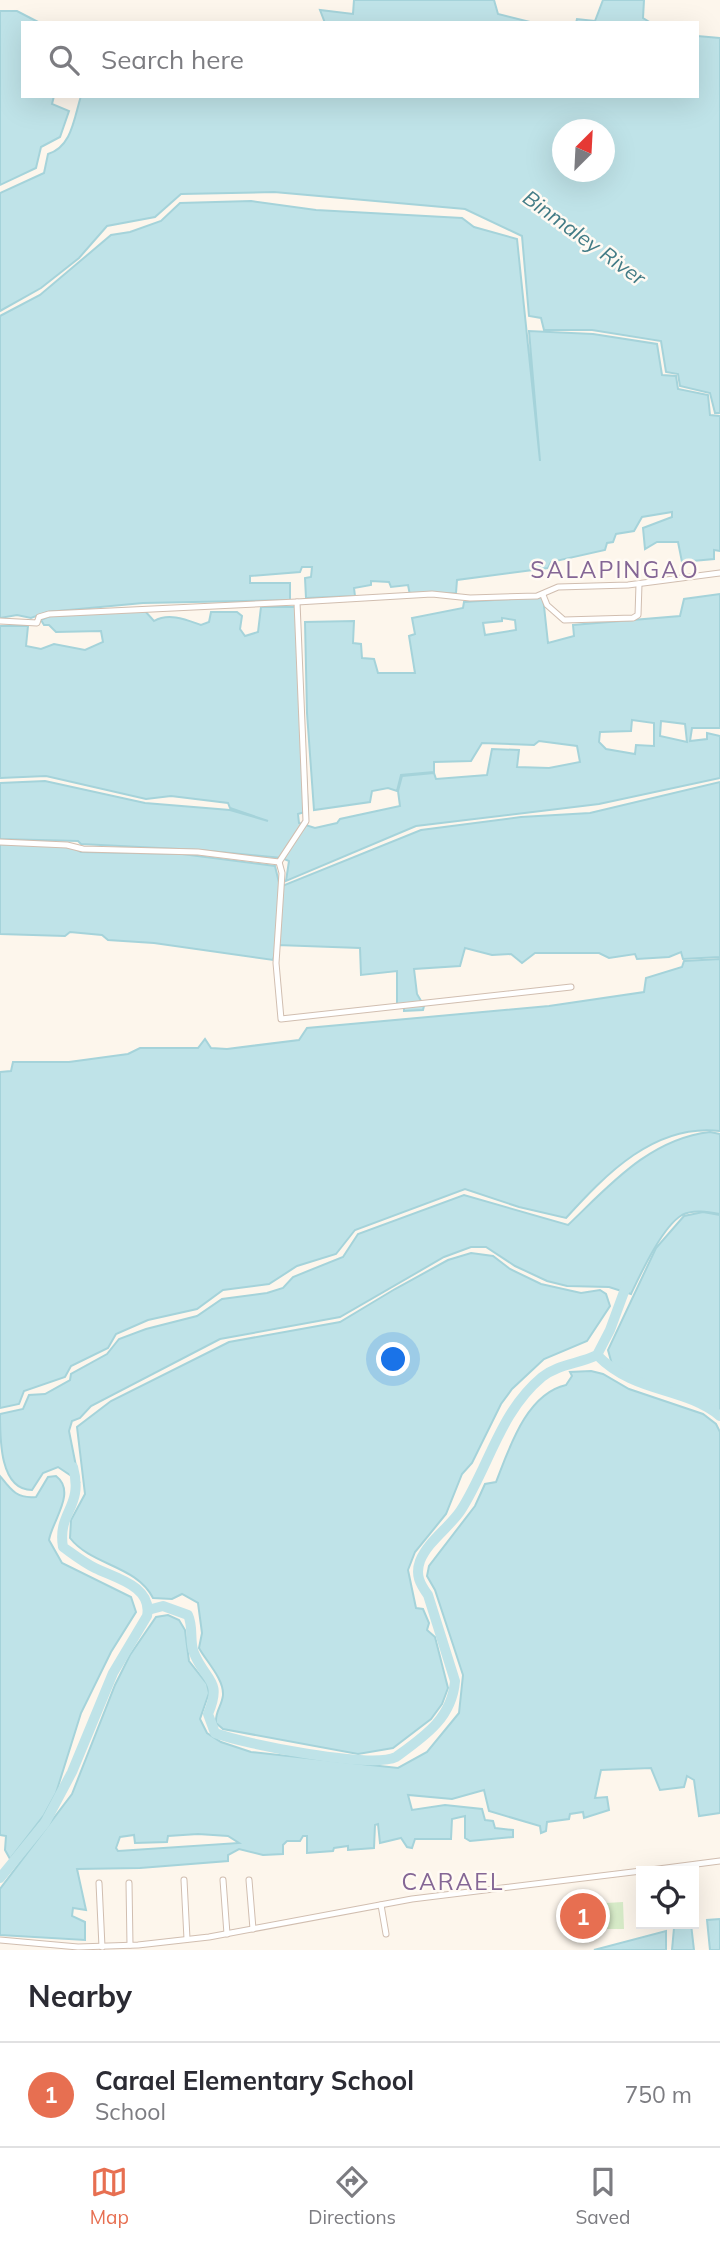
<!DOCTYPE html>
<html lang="en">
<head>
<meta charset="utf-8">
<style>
	body { margin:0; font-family:Mulish,sans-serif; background:#f2f2f3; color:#2b2b33 }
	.controls { position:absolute; right:21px; bottom:21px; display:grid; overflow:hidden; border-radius:0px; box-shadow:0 7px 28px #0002 }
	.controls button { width:63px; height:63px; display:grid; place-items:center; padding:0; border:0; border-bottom:2px solid #e1e1e2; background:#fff; color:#2b2b33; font:35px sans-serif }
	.compass { position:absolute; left:552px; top:119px; width:63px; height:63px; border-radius:50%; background:#fff; box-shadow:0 7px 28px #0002; rotate:24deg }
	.you { position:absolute; left:394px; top:1360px; width:24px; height:24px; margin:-18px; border:5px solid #fff; border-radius:50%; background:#1a73e8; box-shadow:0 0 0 10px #1a73e833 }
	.badge { display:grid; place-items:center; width:46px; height:46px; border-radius:50%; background:#e76f51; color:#fff; font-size:23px; font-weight:700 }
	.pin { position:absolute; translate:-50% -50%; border:4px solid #fff; box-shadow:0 2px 7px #0006 }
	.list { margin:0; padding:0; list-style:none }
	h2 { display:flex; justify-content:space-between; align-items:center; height:91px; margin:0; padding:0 28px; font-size:30px }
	h2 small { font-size:23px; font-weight:400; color:#7c7c81 }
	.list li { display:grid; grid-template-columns:46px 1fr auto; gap:21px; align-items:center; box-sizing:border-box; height:105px; padding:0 28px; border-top:2px solid #e1e1e2 }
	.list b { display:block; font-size:26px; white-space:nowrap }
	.list p { margin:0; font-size:23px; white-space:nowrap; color:#7c7c81 }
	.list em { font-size:23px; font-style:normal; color:#7c7c81 }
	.icon { flex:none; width:38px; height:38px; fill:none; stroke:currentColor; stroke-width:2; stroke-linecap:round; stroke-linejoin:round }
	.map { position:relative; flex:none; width:720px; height:1950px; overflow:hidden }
	.search { position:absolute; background:#fff; box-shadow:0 7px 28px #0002; left:21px; right:21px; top:21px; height:77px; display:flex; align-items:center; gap:18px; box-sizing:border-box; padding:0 24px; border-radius:0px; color:#7c7c81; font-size:26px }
	.sheet { height:196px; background:#fff }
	nav { display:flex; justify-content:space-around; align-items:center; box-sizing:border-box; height:98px; border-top:2px solid #e1e1e2; background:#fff; font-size:19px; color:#7c7c81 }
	nav a { display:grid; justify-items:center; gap:4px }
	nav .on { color:#e76f51 }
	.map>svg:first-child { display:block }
	.green { fill:#d8ecc9 }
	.water { fill:#bfe3e8; stroke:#a5d3da; stroke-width:2; fill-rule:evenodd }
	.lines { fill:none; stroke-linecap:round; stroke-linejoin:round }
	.river { stroke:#bfe3e8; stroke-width:10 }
	.minor-casing { stroke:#d1beb0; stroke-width:7 }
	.minor { stroke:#fff; stroke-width:5 }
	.labels { text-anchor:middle; stroke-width:5; stroke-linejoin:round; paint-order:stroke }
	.water-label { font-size:21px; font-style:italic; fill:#437c86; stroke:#fffaf3 }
	.quarter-label { font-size:23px; letter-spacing:2px; fill:#846695; stroke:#fffaf3 }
</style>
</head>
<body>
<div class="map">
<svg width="720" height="1950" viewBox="0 0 720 1950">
	<rect width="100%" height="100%" fill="#fdf6ec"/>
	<polygon class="green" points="623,1902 624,1929 607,1929 606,1903"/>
	<g class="water">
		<polygon points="354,0 494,0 498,14 534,23 325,23 320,10 353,14"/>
		<polygon points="603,0 644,0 643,18 651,23 576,23 577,19 595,21"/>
		<polygon points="0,11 17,11 40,23 23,23 23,96 54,96 52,104 69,111 60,137 41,147 36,168 0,185"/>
		<path d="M697,36L720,38V413H715L710,393L680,386L678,374L666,372L661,341L592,330H544L541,318L529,316L522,236L465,209L274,192L181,194L155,217L107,226L79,258L41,288L0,311V193L44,173L48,154C72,147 74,118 81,96H697ZM562,130H604V172H562Z"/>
		<polygon points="251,201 316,210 462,218 474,227 517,239 540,461 529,331 593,334 657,344 662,375 676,376 678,389 708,395 710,415 720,416 720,551 714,550 714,559 682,562 678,542 657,542 645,549 643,528 672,517 672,512 642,517 634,531 616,534 613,542 607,543 605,550 551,562 548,568 457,580 456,593 410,595 408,585 391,587 389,582 371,581 371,585 354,588 355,596 306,598 305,578 311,577 312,567 302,567 300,572 250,576 250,583 290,583 290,600 143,603 47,612 31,618 17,615 0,618 0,316 40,295 111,235 130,232 161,221 180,203"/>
		<path d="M720,594V728H692L690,741L707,739V733L720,736V778L599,804L416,826L286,881L289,861L282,858L199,850L81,844L78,841L0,839V783L45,781L145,803L230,810L268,821L230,808L228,803L171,796L146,799L46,776L0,778V626H28L26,646L41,649L54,644L85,650L103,642L101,631L56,632L49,625H44L41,620L50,616L145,611L154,621C169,612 187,620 201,625L209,622L211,612H237L242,616L240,629L245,636L258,632L261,607H297L308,811L298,814L299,823L315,828L337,823L340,819L400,806L398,791L402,776L434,773L436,779L487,775L492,749L519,750L517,767L549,768L580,762L577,746L539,741L534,745L482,743L471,761L434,762V772L401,775L397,791L388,788L372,791L370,802L314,810L307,713L305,622L354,621L353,643L361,644L362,658L374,659L378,673H415L409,636L415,634L412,618L463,608L464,602L543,597L548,643L574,636L573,625L680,616L684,599ZM502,618L515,620L516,630L485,635L483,623L502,621ZM632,720L654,723V746L636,745L635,754L606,749L599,742L600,732L631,731ZM661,721L685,724L687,742L660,736Z"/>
		<polygon points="720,782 720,957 683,959 681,952 669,957 637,959 635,954 609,958 599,953 535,953 522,963 511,954 492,955 465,948 460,966 414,969 417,994 424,1006 423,1010 404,1011 404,1004 397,1004 397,971 361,975 360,948 277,945 273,960 154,943 108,940 102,935 70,932 65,936 0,934 0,844 70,846 81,852 182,854 275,866 280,887 421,830 521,817 590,813"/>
		<path d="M720,959V1131C655,1123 606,1174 566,1218L519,1207L465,1189L355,1230L336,1254L297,1266L269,1284L223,1290L197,1309L148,1320L116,1334L108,1348L71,1366L65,1377L24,1391L19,1404L0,1408V1072L11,1071L13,1062H69L128,1054L140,1048H198L205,1039L211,1048L227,1049L299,1040L307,1028L549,1006L644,992L646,978L682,967L684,961Z"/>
		<path d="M710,1132L720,1134V1214C709,1212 693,1209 682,1215C662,1227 641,1273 631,1294L609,1287L567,1286L547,1281L515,1266L486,1247H471L444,1257L340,1317L220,1339L91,1406L80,1418L72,1421L69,1431L79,1481L58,1467L43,1473L32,1490C0,1490 0,1440 0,1414L23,1409L29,1395L45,1394L70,1380L71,1374L107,1354L119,1339L146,1329L197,1316L222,1299L267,1293L283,1288L293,1277L343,1257L358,1234L464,1195L568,1225C609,1186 649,1139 710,1132Z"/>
		<polygon points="703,1212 720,1215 720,1411 680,1394 627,1377 613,1368 608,1350 656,1248 684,1216"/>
		<path d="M471,1253L493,1256L510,1269L541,1284L581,1293L600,1290L606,1294L610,1306L587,1341L544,1359L512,1389L501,1404L472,1463L462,1474L446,1514L415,1552L408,1570L416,1608L423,1609L429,1623L427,1630L435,1637L448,1688L442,1704L431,1719L393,1748L358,1754L223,1729L216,1723C215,1711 222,1706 223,1695C224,1679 206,1661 199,1648L202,1633L198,1603L182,1594L172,1599L153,1598C136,1565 92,1566 70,1538L71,1520L85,1494L77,1427L111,1401L229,1342L340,1322L395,1289L448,1260Z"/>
		<path d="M591,1371L603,1374L629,1389L703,1414L716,1424L720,1432V1813L699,1816L694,1780L687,1776L684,1787L660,1790L651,1768L601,1770L595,1798L607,1797L609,1810L584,1818L583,1812L570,1814L569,1819L547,1822L546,1831L541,1833L540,1826L489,1811L484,1790L452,1799L408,1795L412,1810L445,1805L482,1809L485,1820L493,1821L495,1828L513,1830V1837L470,1841L465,1838V1816L452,1819L451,1839H415L412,1848L407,1847L401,1838L380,1843L378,1824L375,1825L374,1848L348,1850V1846L334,1848L333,1851L307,1853V1836H303L300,1841H287L283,1845V1854L263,1855L239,1849L228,1855V1861L140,1868L77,1869L86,1910L73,1908L72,1916L85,1922V1940L0,1935V1889L72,1794L115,1685L130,1655L156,1617L168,1615L179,1620L185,1630L189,1661L207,1684L209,1693L200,1719L207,1733L221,1742L251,1752L398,1768L427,1752L459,1713L463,1675L435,1590L427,1576L429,1566L475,1506L485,1484L496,1482C509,1449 526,1394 566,1385L572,1376L570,1372ZM198,1834L228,1836L239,1843L118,1851L116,1848L120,1837L134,1835L135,1843L167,1842L168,1836Z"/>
		<path d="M0,1476C11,1490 17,1499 36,1497L48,1477L56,1476C77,1492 52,1521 49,1540L62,1563L131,1597L136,1612L111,1652L81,1713L56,1793L44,1815L10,1859L5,1850L6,1836L0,1835Z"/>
		<polygon points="720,1919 720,1950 710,1950 707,1920"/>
		<polygon points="691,1924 694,1950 672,1950 674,1928"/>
		<polygon points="666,1931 666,1950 594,1950"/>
	</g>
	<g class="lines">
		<g class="river">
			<path d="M597,1355C635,1394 683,1386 720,1416"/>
			<path d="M148,1610L163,1606L188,1615C194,1628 189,1641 194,1653C205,1681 223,1679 208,1714L215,1733C244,1744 371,1769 396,1757C425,1736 452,1718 455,1681L428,1595C420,1584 415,1575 420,1561C428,1541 450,1527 461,1510C489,1466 500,1412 542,1377C558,1364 579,1364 597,1355L610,1330L628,1281"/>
			<path d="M0,1878L45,1823L72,1772L113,1673L147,1616C153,1586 115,1578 95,1568C83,1562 73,1554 63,1547C57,1511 84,1508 73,1467"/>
		</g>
		<g class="minor-casing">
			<g id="minor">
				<polyline points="543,595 547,605 564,620 633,618 638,615 639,584"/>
				<polyline points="297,602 432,594 470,598 537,596 558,587 628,585 720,573"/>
				<polyline points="0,621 37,623 39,617 49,614 297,602 306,821 279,862"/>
				<polyline points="0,842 67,845 83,849 198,852 279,862"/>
				<polyline points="279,862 282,873 276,963 281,1019 571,987"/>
				<polyline points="643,1871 720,1861"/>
				<polyline points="184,1880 187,1939"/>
				<polyline points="223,1880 227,1934"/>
				<polyline points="249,1880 253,1929"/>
				<polyline points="99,1883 102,1947"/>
				<polyline points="129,1883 130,1945"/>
				<polyline points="381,1905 386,1934"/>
				<polyline points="0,1940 78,1947 138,1945 209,1937 412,1899 641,1871"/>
			</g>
		</g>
		<use href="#minor" class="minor"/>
	</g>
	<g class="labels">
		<g class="water-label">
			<text transform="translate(584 238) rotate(36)" y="7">Binmaley River</text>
		</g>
		<g class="quarter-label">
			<text x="615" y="578">SALAPINGAO</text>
			<text x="453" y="1890">CARAEL</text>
		</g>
	</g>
</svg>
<div class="controls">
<button><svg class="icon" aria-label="locate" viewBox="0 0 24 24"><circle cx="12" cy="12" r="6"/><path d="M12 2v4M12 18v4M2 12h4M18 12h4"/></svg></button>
</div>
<svg class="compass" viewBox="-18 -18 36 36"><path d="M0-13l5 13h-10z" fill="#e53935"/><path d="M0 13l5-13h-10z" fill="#7c7c81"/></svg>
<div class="you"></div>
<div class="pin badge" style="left:583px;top:1916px">1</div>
<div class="search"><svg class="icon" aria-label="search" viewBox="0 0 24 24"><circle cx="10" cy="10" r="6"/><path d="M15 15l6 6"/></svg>Search here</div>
</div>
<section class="sheet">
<h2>Nearby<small></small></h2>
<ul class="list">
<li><span class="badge">1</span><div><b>Carael Elementary School</b><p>School</p></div><em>750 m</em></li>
</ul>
</section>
<nav>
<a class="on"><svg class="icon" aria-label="map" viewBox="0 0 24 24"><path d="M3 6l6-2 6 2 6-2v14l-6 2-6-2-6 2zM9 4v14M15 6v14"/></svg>Map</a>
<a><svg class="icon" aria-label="directions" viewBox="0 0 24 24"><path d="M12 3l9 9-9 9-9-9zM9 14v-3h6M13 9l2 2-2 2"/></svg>Directions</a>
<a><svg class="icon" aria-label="saved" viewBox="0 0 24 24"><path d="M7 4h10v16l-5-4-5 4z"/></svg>Saved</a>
</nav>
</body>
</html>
